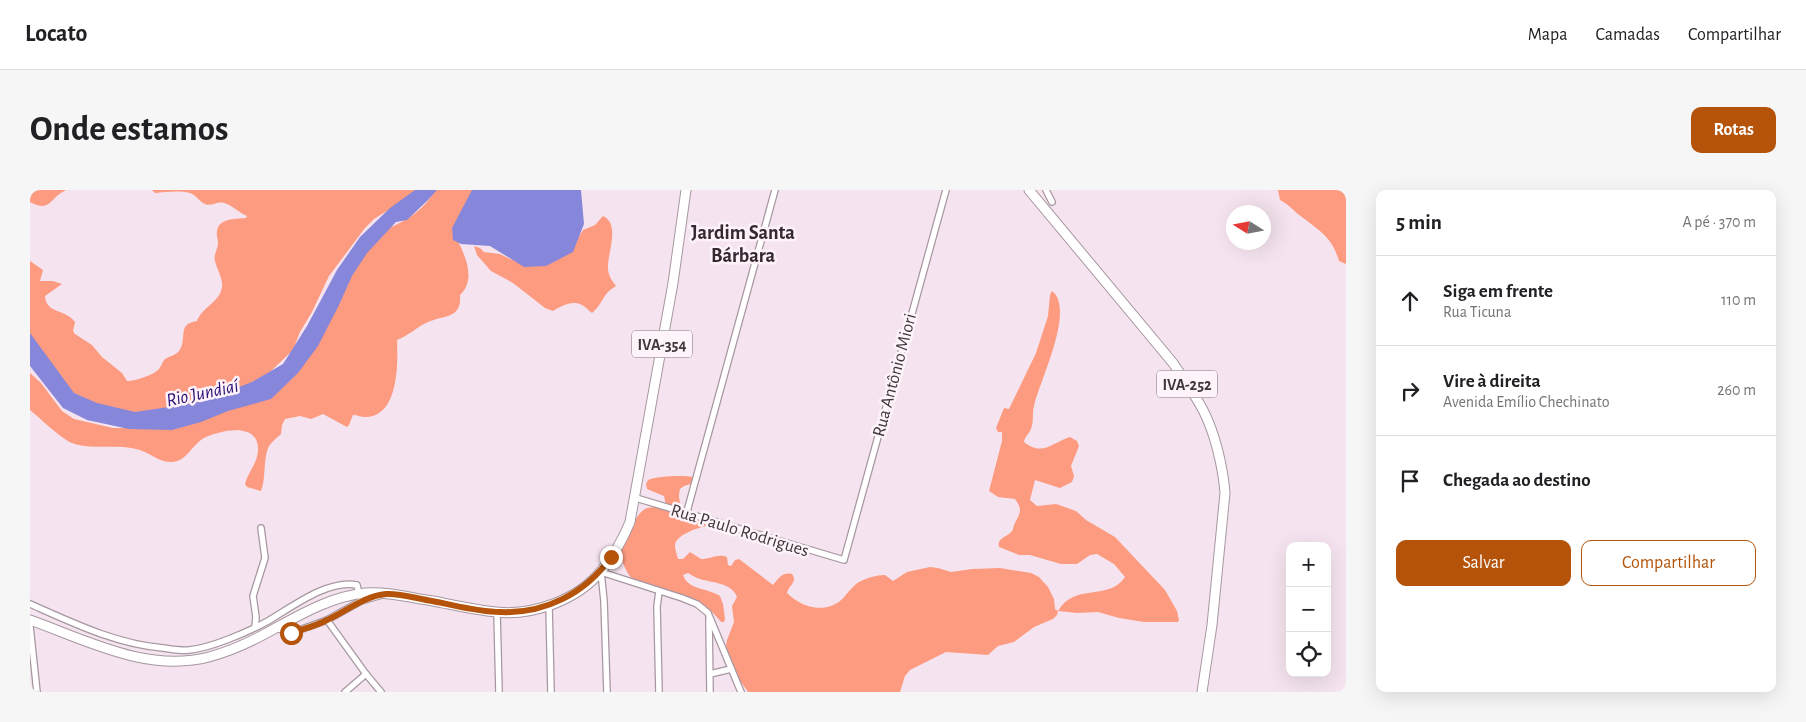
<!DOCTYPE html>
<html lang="pt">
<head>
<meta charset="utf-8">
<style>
	body { margin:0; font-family:"Alegreya Sans",sans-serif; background:#f6f6f6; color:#202124 }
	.controls { position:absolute; right:15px; bottom:15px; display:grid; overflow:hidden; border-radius:10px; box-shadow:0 5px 20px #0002 }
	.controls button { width:45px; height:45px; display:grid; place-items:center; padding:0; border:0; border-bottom:1px solid #e0e0e0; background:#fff; color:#202124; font:25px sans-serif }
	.compass { position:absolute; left:1196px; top:15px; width:45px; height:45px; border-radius:50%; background:#fff; box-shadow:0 5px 20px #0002; rotate:281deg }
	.stop { position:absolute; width:15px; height:15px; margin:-11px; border:4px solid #b45309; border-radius:50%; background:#fff }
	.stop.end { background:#b45309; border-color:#fff; box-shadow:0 1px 5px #0008 }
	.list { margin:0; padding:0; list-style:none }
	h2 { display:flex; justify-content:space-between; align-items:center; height:65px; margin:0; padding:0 20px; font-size:21px }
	h2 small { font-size:16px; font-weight:400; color:#757577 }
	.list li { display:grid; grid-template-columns:32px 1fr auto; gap:15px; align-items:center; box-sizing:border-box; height:90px; padding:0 20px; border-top:1px solid #e0e0e0 }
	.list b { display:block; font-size:19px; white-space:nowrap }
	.list p { margin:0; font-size:16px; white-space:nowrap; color:#757577 }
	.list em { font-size:16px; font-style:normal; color:#757577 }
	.actions { display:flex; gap:10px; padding:15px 20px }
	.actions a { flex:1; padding:11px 0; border:1px solid #b45309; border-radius:10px; text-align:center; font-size:18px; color:#b45309 }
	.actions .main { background:#b45309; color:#fff }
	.icon { flex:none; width:28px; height:28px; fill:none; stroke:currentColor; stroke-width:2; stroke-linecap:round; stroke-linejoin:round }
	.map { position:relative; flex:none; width:1316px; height:502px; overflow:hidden; border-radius:10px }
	header { display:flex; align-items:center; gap:30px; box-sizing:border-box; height:70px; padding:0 25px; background:#fff; border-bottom:1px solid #e0e0e0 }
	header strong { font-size:24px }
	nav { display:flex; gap:28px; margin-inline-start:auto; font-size:18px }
	.intro { display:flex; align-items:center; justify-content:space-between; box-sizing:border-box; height:120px; padding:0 30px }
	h1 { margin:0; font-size:35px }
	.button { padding:12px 22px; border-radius:10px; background:#b45309; color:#fff; font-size:18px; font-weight:700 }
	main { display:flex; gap:30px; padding:0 30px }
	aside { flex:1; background:#fff; border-radius:10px; box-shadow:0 5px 20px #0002 }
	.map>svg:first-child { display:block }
	.forest { fill:#fd9b81 }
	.water { fill:#8686da }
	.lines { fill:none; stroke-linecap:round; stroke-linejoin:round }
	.minor-casing { stroke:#a697a0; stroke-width:8 }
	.primary-casing { stroke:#a697a0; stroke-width:11 }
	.minor { stroke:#fff; stroke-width:5.5 }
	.primary { stroke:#fff; stroke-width:9 }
	.route { stroke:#b45309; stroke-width:6 }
	.labels { text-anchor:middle; stroke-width:5; stroke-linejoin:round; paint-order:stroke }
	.shield { fill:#fef3fa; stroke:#787075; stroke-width:1 }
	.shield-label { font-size:16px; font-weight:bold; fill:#3e383c }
	.street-label { font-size:18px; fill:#3e383c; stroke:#fef3fa }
	.water-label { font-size:19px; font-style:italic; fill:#280f73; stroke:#fef3fa }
	.quarter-label { font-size:20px; font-weight:bold; fill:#362932; stroke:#fef3fa }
</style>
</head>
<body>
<header>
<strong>Locato</strong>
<nav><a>Mapa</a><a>Camadas</a><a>Compartilhar</a></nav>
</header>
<div class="intro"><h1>Onde estamos</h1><a class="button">Rotas</a></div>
<main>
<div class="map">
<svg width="1316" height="502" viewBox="0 0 1316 502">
	<rect width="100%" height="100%" fill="#f5e4ef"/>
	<g class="forest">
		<path d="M0,0H36C19,8 21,23 0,12Z"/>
		<path d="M122,0H388L384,4L344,29L335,38L299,86L282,122L270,142L263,160L240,182L196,207L130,225L50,217L0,152V71L13,80L10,91H23L32,94L15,106C16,124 36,119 45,132L43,141L45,144L62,155L72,167L92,183L97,191C105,191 124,185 129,179C132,175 132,172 135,169C140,166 146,165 149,161C158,149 146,134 167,131C172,117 190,112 192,97C193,88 187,80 185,71C183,65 188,59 188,53C188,49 186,45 187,41C189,28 205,29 216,28L217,26C208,22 202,15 194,13C187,11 181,17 175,14C170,12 166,5 160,3C149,0 135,2 125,3Z"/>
		<path d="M405,0H449L424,44C433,60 448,89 430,105C432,129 414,125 398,132C387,137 378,146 367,150C368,173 369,227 335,227C331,227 327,225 323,225L319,235L317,237L293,224L281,229L270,226L255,229L252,235L251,244C247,248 241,252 238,258C233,272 236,288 231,301L217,297L215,294C218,282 228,273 228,259C228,232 192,240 176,247C162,253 157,273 140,272C128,272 118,261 106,259C86,254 60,260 42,253C30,248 10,228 0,220V183L11,193L32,221L44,229L83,238H135L229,209L347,43C370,34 393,23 405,0Z"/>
		<path d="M1248,0H1316V74L1309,71C1302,47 1291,42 1272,27C1263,21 1261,16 1250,10Z"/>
		<path d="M573,26C591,34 577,64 578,78C578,85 582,91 586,96C571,105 574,113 562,123C559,121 556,117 552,115C542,110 532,116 523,121L515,118L483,93L461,81L447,65L444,56L450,58L454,62L470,64L480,69L493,73L541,60L553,40L565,35Z"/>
		<path d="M1022,101C1046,119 1009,192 1004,216C1002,223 1004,232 1001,239C999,244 995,246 994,252C1013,267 1023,252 1040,247L1047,251L1049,256L1041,276L1044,286L1042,292L1030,298L1005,290L1000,310L1007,316L1026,314L1046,321L1056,330L1085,347L1135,400L1147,421L1149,430L1148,432H1114L1089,428L1068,422L1047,423L1028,421L1027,425L1023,429L1004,437L984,452L968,456L958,465L916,462L880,480L875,486L870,502H718L706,485L696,456L697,450L704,432L702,416L707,407C701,392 682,393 670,389C666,388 662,385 658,383L653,385C658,400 678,398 690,406L693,414L695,429L694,432H691C683,422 673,413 661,408C655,406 648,406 642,405C612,399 598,395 590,363C595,352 605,322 617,318C623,316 630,319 636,315L634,306L617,299L616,294L618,290C627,286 653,285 663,287L665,290L664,293L654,296L650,299C645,318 660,326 675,334L676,336C667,338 645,345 645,356C645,360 647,365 648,369H653L660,362L671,369C681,369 688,363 697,367L698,375L701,376L705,370L709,369L743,395C749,388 752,382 762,384C768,392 759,395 757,403C771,417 793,424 810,411C816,406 821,397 829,392C837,388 846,385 855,385L863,391L877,382L900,377L908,378L921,382L942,379L970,378L1001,383L1009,387L1018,397L1024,409L1025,419L1028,421C1045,392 1078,412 1095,387L1084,374L1067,364L1060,365L1047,374H1031L1000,365H989L969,357C967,348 975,348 980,343C983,341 983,338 984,335C989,324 994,321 985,309L968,307L959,301L972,251V242H968L966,238L974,218L979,219L1006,163L1018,126L1020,105Z"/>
	</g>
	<g class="water">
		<polygon points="385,0 407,0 397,11 377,30 366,32 337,63 322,86 309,115 288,156 268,183 241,209 198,221 171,232 142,240 99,239 57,230 33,218 0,176 0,143 44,203 67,213 105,222 152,215 176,210 222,192 253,174 277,136 307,80 330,47 360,18"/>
		<polygon points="442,0 551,0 554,34 543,62 516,76 494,77 460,56 431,54 423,50 422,38"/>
	</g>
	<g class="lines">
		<g class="minor-casing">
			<g id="minor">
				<polyline points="1016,0 1022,12"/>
				<polyline points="606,308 814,370 916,0"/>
				<polyline points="656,325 745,0"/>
				<path d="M0,414C43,433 86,454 133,458C141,459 151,461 159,460C181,458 218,442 238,431C262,417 298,389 327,395L329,404"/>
				<polyline points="519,415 521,502"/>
				<polyline points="467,422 469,502"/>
				<polyline points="679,429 680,502"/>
				<polyline points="297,430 336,484 351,502"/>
				<polyline points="0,436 7,502"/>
				<polyline points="225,437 226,427 223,406 235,368 231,338"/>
				<polyline points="246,438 261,443 297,430 331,411 352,405"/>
				<polyline points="680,484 701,479"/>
				<polyline points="315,502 336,484"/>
				<polyline points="577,502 574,411 571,382 652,408 667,414 678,423 711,502"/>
				<polyline points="629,502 627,417 629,401"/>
			</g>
		</g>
		<g class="primary-casing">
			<g id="primary">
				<path d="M999,0L1143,173C1153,188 1164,203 1173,220C1185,243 1193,277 1195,303L1182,435L1172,502"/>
				<path d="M0,430C56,450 117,483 179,467C197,462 214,455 231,446C265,428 297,407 335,403C357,401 381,408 403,411C424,415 445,420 466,422C503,426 548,410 572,380C584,365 593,349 600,332L643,93L656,0"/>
			</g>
		</g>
		<use href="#minor" class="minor"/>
		<use href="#primary" class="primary"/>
	</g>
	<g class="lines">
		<path class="route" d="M261,443C273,439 286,436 297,430C317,421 334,406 356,404C370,403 388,409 402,411C424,415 447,422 470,422C514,424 555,404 581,367"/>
	</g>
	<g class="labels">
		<g class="shield">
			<rect x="602" y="140.5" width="60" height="27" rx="4"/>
			<rect x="1127" y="180.5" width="60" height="27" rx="4"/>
		</g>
		<g class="shield-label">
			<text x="632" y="160">IVA-354</text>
			<text x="1157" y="200">IVA-252</text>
		</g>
		<g class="street-label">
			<text transform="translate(864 185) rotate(-75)" y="6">Rua Antônio Miori</text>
			<text transform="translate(710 340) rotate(17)" y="6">Rua Paulo Rodrigues</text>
		</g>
		<g class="water-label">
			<text transform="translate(172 202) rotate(-12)" y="7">Rio Jundiaí</text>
		</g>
		<g class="quarter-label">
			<text x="713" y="49">Jardim Santa<tspan x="713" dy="23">Bárbara</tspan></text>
		</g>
	</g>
</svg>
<div class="controls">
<button>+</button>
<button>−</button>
<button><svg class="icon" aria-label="locate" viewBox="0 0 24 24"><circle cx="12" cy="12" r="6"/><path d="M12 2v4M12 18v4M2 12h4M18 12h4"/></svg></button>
</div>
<svg class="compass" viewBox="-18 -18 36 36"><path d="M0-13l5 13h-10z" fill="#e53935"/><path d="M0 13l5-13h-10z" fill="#757577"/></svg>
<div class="stop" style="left:261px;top:443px"></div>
<div class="stop end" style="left:581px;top:367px"></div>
</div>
<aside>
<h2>5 min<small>A pé · 370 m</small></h2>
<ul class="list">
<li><svg class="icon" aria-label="ahead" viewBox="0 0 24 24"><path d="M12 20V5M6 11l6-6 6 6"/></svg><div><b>Siga em frente</b><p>Rua Ticuna</p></div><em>110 m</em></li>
<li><svg class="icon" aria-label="right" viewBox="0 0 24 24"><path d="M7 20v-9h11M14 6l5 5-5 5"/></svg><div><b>Vire à direita</b><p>Avenida Emílio Chechinato</p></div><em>260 m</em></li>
<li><svg class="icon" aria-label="arrive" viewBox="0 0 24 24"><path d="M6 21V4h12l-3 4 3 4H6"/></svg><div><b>Chegada ao destino</b></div></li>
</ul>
<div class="actions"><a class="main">Salvar</a><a>Compartilhar</a></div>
</aside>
</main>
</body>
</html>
